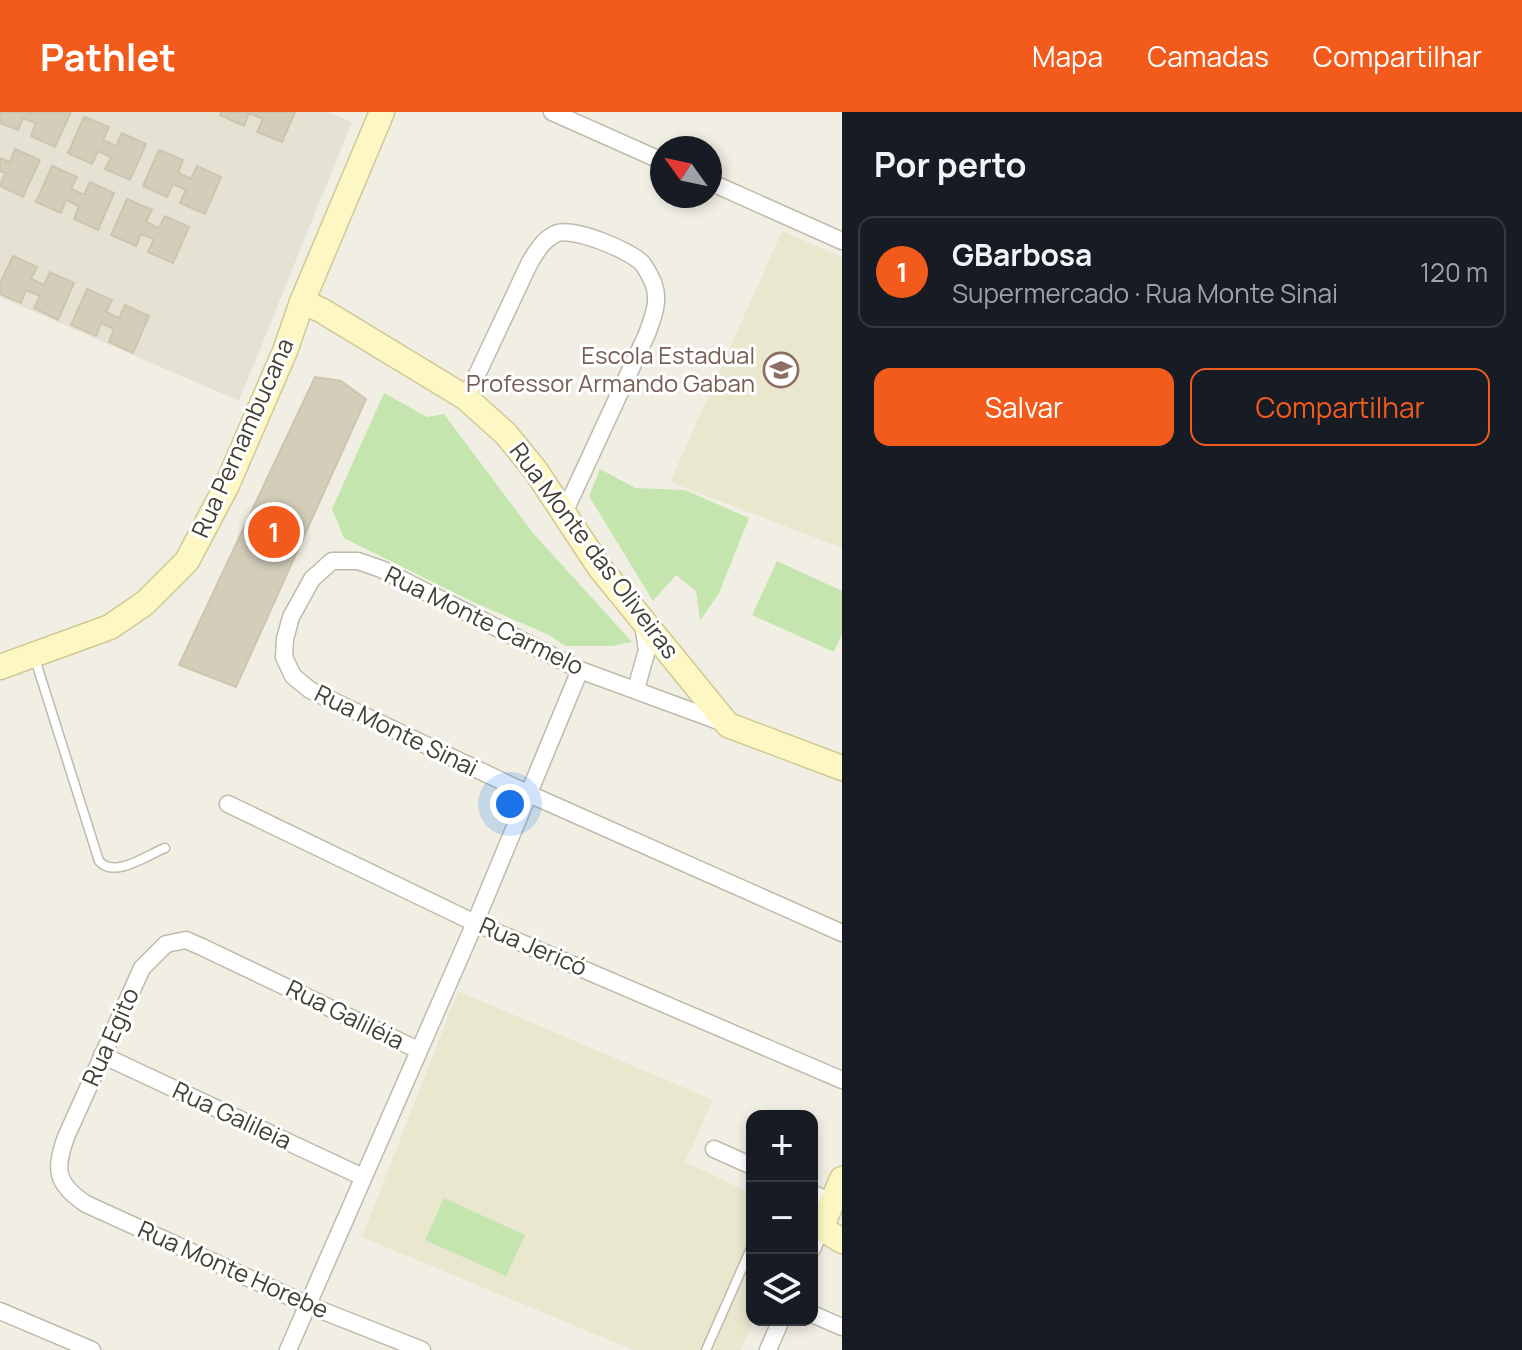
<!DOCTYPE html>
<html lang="pt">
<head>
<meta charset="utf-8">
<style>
	body { margin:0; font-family:Manrope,sans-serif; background:#242831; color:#f1f3f6 }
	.controls { position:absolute; right:24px; bottom:24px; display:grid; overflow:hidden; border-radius:16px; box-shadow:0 4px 12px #0003 }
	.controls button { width:72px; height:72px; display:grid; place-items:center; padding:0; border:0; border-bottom:2px solid #363941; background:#171b24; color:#f1f3f6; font:40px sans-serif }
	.compass { position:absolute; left:650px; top:24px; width:72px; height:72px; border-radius:50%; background:#171b24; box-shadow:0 4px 12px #0003; rotate:303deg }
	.you { position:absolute; left:510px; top:692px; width:28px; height:28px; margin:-20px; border:6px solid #fff; border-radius:50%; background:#1a73e8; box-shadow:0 0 0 12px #1a73e833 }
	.badge { display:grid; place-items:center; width:52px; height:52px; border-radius:50%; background:#f25b1b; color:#fff; font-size:26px; font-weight:700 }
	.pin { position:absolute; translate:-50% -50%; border:4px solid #fff; box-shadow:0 2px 8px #0006 }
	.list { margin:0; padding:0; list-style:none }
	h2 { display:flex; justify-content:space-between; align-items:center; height:104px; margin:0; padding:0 32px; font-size:34px }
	h2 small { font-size:26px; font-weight:400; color:#9ea1a6 }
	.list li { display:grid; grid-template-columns:52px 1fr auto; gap:24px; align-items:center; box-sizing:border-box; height:112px; margin:0 16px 16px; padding:0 16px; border:2px solid #363941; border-radius:16px }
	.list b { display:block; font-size:30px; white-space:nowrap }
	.list p { margin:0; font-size:26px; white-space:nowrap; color:#9ea1a6 }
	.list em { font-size:26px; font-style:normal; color:#9ea1a6 }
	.actions { display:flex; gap:16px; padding:24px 32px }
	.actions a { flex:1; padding:18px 0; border:2px solid #f25b1b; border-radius:16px; text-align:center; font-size:28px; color:#f25b1b }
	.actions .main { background:#f25b1b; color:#fff }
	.icon { flex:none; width:44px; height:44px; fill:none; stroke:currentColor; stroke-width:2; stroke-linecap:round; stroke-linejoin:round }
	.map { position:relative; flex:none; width:842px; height:1238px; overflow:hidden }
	header { display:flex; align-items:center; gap:48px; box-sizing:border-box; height:112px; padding:0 40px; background:#f25b1b; color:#fff }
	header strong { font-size:38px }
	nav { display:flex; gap:44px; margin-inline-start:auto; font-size:28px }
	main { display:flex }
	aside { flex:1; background:#171b24 }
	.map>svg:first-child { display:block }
	.residential { fill:#e5e2d3 }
	.education { fill:#eae7cf }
	.green { fill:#c4e5ae }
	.building { fill:#d3cdba; stroke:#cdc5ae; stroke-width:2 }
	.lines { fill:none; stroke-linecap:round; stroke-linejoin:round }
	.lane-casing { stroke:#bfbbaa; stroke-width:11 }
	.street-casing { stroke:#bfbbaa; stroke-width:19 }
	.secondary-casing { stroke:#d0c996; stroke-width:27 }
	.lane { stroke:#fff; stroke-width:8 }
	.street { stroke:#fff; stroke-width:16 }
	.secondary { stroke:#fcf7c3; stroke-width:24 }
	.labels { text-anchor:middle; stroke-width:6; stroke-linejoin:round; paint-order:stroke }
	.education-label { font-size:24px; fill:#785e54; stroke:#fff; text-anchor:end }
	.street-label { font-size:24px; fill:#434034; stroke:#fff }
</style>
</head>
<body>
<header>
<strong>Pathlet</strong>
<nav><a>Mapa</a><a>Camadas</a><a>Compartilhar</a></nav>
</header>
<main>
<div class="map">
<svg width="842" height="1238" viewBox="0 0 842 1238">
	<rect width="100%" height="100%" fill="#f1efe4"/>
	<polygon class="residential" points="0,0 328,0 352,10 239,289 0,185"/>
	<g class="education">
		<polygon points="782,119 842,145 842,436 670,370"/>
		<polygon points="458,879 713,988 685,1050 752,1082 752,1208 754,1208 741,1238 633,1238 362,1125"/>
	</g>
	<g class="green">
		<polygon points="384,281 427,305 444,302 533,421 632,530 612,534 566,534 547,522 473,490 344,426 332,397"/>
		<polygon points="600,357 635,376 685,378 749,406 719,481 700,509 696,479 676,463 653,489 589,384"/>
		<polygon points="777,449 842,479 842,522 834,540 752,503"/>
		<polygon points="444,1086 525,1123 506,1164 425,1128"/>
	</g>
	<g class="building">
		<polygon points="0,0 41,1 71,0 55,35 31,24 36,11 23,6 18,18 0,11"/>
		<polygon points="221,0 295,0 282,30 257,20 263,7 249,1 244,14 220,3"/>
		<polygon points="84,5 109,15 103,28 116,34 122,21 146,32 130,68 105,57 111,45 98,39 92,52 68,41"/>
		<polygon points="15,37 40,48 23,85 0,74 5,61 0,59 0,46 10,50"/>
		<polygon points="159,38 183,48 178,61 191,67 197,54 221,65 205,102 180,91 186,78 173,72 167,85 143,74"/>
		<polygon points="52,54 77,65 71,77 84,83 90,70 114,81 98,118 74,107 79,94 66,88 61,101 36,90"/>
		<polygon points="127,87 152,98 146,110 159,116 165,104 189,115 173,151 148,140 154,127 141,122 136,134 111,123"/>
		<polygon points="13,144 37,155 31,167 44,173 50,160 74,171 58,208 34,196 40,184 26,178 21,191 0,182 0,171"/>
		<polygon points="87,177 112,188 106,200 119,206 125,193 149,204 133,241 109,230 114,217 101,211 96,224 71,213"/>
		<polygon points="315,265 341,269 366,287 236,575 179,553"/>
	</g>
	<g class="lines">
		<g class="lane-casing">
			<g id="lane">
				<path d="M35,547L99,749C115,767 147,743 165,736"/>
				<polyline points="706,1238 752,1134"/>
			</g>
		</g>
		<g class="street-casing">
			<g id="street">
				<polyline points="552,0 662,49"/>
				<polyline points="710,70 842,129"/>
				<path d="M466,286L530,150C537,139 543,128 555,122C572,114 629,138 642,151C646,156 652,167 654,173C660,190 652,207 647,222L564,401"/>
				<polyline points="636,577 647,538 643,513"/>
				<polyline points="724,611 580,558 381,457 358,449 332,449 312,467 291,505 285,527 284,545 293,564 310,578 529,682 842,821"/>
				<polyline points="228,692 475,811 842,968"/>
				<path d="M418,938L202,835L186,828L166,832L142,856L66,1025C54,1058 56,1072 86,1092L308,1193L422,1238"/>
				<polyline points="102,943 363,1065"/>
				<polyline points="714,1037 752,1054"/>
				<polyline points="812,1081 832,1091"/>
				<polyline points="812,1137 821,1116"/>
				<polyline points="0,1199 92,1238"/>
				<polyline points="812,1202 842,1215"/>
				<polyline points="288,1238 475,811 580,558"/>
				<polyline points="768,1238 781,1208"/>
			</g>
		</g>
		<g class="secondary-casing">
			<g id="secondary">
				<polyline points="302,190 321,198 466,286 506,322 536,359 600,456 728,613 842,656"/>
				<polyline points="0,555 110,515 145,491 187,449 227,373 285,239 302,190 382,0"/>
				<polyline points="842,1067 821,1116 842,1129"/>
			</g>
		</g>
		<use href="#lane" class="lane"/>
		<use href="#street" class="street"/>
		<use href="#secondary" class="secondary"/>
	</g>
	<defs>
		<g id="school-ring" transform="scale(1.8)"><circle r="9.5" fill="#fff" stroke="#8d6e63" stroke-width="1.5"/><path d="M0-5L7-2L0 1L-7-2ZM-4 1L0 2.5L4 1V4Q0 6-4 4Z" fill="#8d6e63"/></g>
	</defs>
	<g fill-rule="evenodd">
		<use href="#school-ring" x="781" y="258"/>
	</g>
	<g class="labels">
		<g class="education-label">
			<text x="755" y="252">Escola Estadual<tspan x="755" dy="28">Professor Armando Gaban</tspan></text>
		</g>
		<g class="street-label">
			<text transform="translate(243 326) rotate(-66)" y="8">Rua Pernambucana</text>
			<text transform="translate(594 439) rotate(53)" y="8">Rua Monte das Oliveiras</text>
			<text transform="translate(484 509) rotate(26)" y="8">Rua Monte Carmelo</text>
			<text transform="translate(396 619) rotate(26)" y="8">Rua Monte Sinai</text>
			<text transform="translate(533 835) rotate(23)" y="8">Rua Jericó</text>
			<text transform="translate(345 903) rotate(26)" y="8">Rua Galiléia</text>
			<text transform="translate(111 925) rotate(-66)" y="8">Rua Egito</text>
			<text transform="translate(232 1004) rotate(25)" y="8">Rua Galileia</text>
			<text transform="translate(233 1158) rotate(24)" y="8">Rua Monte Horebe</text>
		</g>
	</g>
</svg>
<div class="controls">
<button>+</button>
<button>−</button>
<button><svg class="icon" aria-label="layers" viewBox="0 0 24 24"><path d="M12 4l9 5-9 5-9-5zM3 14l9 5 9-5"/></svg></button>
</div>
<svg class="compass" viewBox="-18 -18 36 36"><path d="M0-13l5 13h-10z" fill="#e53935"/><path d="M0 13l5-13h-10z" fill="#9ea1a6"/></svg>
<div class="you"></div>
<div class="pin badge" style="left:274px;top:420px">1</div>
</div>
<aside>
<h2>Por perto<small></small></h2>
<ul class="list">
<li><span class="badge">1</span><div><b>GBarbosa</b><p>Supermercado · Rua Monte Sinai</p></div><em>120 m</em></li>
</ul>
<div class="actions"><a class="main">Salvar</a><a>Compartilhar</a></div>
</aside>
</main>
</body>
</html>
